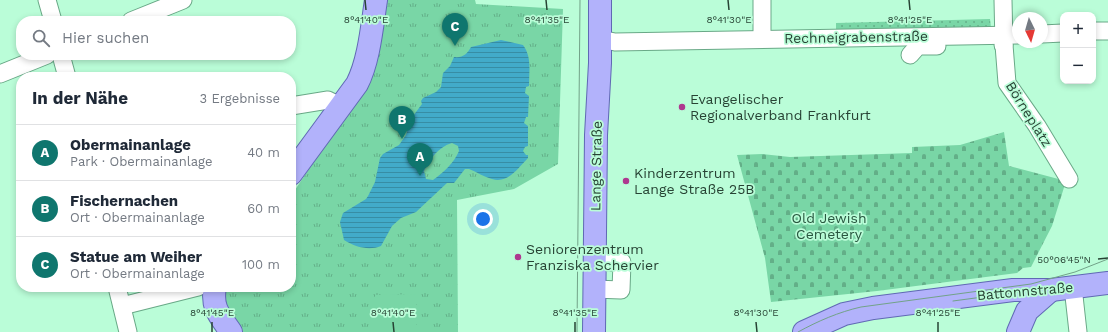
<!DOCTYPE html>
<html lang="de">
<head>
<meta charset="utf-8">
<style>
	body { margin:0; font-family:"Work Sans",sans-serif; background:#f6f6f7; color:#1f2937 }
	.controls { position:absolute; right:12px; top:12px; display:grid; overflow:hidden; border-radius:8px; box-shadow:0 2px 6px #0003 }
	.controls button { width:36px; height:36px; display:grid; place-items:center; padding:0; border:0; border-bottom:1px solid #e0e1e3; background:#fff; color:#1f2937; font:20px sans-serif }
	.compass { position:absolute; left:1012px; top:12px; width:36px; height:36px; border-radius:50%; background:#fff; box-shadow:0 2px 6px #0003; rotate:175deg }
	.you { position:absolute; left:483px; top:219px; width:14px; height:14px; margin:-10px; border:3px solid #fff; border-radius:50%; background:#1a73e8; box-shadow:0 0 0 6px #1a73e833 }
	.badge { display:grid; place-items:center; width:26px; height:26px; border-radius:50%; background:#0f766e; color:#fff; font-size:13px; font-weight:700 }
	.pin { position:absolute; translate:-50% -33px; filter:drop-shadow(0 1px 2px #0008) }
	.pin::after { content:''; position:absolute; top:21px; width:14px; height:12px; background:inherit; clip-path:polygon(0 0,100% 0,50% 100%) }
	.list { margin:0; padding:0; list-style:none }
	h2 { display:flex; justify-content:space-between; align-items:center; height:52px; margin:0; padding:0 16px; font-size:17px }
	h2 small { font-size:13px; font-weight:400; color:#747a83 }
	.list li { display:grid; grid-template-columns:26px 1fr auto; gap:12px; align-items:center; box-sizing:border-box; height:56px; padding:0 16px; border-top:1px solid #e0e1e3 }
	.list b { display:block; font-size:15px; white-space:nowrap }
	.list p { margin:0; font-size:13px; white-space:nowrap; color:#747a83 }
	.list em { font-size:13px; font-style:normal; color:#747a83 }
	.icon { flex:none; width:22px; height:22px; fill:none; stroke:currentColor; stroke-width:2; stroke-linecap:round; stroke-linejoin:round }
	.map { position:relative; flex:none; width:1108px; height:332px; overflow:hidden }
	.search { position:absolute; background:#fff; box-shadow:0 2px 6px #0003; left:16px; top:16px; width:280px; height:44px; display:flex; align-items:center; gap:10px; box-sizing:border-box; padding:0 14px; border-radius:16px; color:#747a83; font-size:15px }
	.panel { position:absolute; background:#fff; box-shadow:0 2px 6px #0003; left:16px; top:72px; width:280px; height:220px; border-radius:16px }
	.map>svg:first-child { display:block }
	.grass { fill:url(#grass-dots) }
	.cemetery { fill:url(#cemetery-stones) }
	.park { fill:url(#park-tufts) }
	.pitch { fill:#79d6a6 }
	.water { fill:url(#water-rules); fill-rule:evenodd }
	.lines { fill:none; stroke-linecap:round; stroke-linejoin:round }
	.minor-casing { stroke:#69a987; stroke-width:19 }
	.major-casing { stroke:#6069b4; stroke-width:24 }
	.minor { stroke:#fff; stroke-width:17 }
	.major { stroke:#b2b2fb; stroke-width:22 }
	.tram { stroke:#72a288; stroke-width:1 }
	.ticks { fill:none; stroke:#274334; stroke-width:1.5 }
	.poi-dot { fill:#ae388f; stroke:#bafdd8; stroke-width:1.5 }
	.labels { text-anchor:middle; stroke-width:3.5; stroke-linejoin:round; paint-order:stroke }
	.street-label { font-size:14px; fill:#274334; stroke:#bafdd8 }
	.poi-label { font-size:14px; fill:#274334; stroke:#bafdd8; text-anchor:start }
	.park-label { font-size:14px; fill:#295740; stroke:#bafdd8 }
	.ticks-label { font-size:10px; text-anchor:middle; fill:#274334; stroke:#bafdd8; stroke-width:3.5; stroke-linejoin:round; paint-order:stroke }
</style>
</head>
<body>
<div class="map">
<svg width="1108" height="332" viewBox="0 0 1108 332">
	<defs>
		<pattern id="grass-dots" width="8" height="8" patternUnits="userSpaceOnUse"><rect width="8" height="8" fill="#79d6a6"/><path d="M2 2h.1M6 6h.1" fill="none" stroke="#63af88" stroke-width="1.8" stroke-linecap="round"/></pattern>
		<pattern id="cemetery-stones" width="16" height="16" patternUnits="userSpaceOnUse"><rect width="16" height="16" fill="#79d6a6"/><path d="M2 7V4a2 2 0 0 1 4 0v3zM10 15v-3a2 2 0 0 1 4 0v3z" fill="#63af88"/></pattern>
		<pattern id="park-tufts" width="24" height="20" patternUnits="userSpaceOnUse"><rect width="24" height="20" fill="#79d6a6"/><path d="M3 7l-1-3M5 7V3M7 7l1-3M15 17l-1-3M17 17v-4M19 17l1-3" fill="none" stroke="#63af88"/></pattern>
		<pattern id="water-rules" width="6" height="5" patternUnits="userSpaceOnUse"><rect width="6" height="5" fill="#42abc9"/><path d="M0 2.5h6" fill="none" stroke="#378da4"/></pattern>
	</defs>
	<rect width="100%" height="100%" fill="#bafdd8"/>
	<polygon class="grass" points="990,19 991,28 836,31 836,23"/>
	<polygon class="cemetery" points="1004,132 1009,166 1066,181 1052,226 1031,267 1023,268 1017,273 877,291 771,302 765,258 737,155 762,154 790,157 912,153 912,147 960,145"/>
	<polygon class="park" points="382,0 475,0 476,4 563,9 558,164 514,189 457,200 458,332 240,332 224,307 225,287 291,287 291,196 364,86"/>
	<polygon class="pitch" points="416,294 416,332 383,332 383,319 375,319 375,295"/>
	<path class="water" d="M501,40L523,45C532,57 529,71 529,86L526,87L525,93L529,96L528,117H526L524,123L528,126V146L525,147L523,151L526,155H528V158C518,168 508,184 492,179C484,177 477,172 469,169H465L454,183H447L416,212L401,218L392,226L381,246C369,251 355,247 344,240L340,222L343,213L366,199L368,196L375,182L380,158L383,154L399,145L406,135L410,120L422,104L421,101L423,98L436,92L441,87L443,73L450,66L454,57C463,58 467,54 471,47ZM452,143L458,146L459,151C454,163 444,172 433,180L426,179L424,171C430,159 438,147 452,143Z"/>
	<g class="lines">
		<g class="minor-casing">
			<g id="minor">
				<polyline points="47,0 53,21"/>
				<polyline points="1003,0 1004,45 1003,45"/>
				<polyline points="131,21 183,0"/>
				<polyline points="1093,31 1108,31"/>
				<polyline points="1042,34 1063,33"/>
				<polyline points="600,39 615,42 1018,35"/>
				<polyline points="762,39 762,0"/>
				<polyline points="1004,45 1007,83 1037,126 1069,179"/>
				<polyline points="61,55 67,77"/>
				<polyline points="910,55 918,46 937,46"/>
				<polyline points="0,74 47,55"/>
				<polyline points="291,106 328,100 340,106"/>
				<polyline points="117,287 128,332"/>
				<polyline points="1073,287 1078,332"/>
				<polyline points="594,289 621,290 622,262 594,262"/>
				<polyline points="122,306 198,287"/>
			</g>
		</g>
		<g class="major-casing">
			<g id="major">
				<path d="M291,174L357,84C369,61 372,26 376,0"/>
				<path d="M215,287C211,308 220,316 231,332"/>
				<polyline points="594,332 596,135 600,63 600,0"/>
				<polyline points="804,332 844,314 873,308 1013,290 1051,290 1108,283"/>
				<polyline points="1018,332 1027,311 1051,290"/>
			</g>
		</g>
		<use href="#minor" class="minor"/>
		<use href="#major" class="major"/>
		<g class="tram">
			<polyline points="953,301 1020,292"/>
			<polyline points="577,332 580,0"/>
			<path d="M798,332C818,321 839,312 861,307L1031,284L1075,272L1108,259"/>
		</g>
	</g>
	<path class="ticks" d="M365,0L366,10M546,0L547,10M728,0L729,10M909,0L910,10M1098,259L1108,258M212,322V332M393,322L394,332M575,322V332M756,322L757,332M938,322V332"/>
	<g class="poi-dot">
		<circle cx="682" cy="107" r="4"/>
		<circle cx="626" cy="181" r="4"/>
		<circle cx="518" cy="257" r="4"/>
	</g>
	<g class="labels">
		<g class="street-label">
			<text transform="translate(856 37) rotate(-1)" y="5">Rechneigrabenstraße</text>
			<text transform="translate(1029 114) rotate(58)" y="5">Börneplatz</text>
			<text transform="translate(596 166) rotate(-89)" y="5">Lange Straße</text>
			<text transform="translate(1025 291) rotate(-5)" y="5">Battonnstraße</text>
		</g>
		<g class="poi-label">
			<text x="690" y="104">Evangelischer<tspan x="690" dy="16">Regionalverband Frankfurt</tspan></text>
			<text x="634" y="178">Kinderzentrum<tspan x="634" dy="16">Lange Straße 25B</tspan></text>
			<text x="526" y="254">Seniorenzentrum<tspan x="526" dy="16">Franziska Schervier</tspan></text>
		</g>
		<g class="park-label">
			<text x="829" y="223">Old Jewish<tspan x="829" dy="16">Cemetery</tspan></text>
		</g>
	</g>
	<g class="ticks-label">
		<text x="366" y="23">8°41'40"E</text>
		<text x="547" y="23">8°41'35"E</text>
		<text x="729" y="23">8°41'30"E</text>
		<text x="910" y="23">8°41'25"E</text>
		<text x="1064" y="263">50°06'45"N</text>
		<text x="212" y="316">8°41'45"E</text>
		<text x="393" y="316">8°41'40"E</text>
		<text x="575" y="316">8°41'35"E</text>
		<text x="756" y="316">8°41'30"E</text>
		<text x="938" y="316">8°41'25"E</text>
	</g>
</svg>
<div class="controls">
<button>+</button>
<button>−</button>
</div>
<svg class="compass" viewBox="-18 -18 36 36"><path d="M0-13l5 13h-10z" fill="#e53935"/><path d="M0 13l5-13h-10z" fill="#747a83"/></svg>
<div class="you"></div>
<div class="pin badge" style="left:420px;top:176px">A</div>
<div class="pin badge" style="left:402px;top:139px">B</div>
<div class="pin badge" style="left:455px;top:46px">C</div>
<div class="search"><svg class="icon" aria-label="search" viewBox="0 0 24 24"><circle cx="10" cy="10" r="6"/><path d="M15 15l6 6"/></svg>Hier suchen</div>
<section class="panel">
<h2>In der Nähe<small>3 Ergebnisse</small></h2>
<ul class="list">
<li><span class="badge">A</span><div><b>Obermainanlage</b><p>Park · Obermainanlage</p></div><em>40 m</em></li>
<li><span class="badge">B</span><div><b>Fischernachen</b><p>Ort · Obermainanlage</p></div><em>60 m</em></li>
<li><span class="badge">C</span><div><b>Statue am Weiher</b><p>Ort · Obermainanlage</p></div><em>100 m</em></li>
</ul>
</section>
</div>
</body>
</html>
